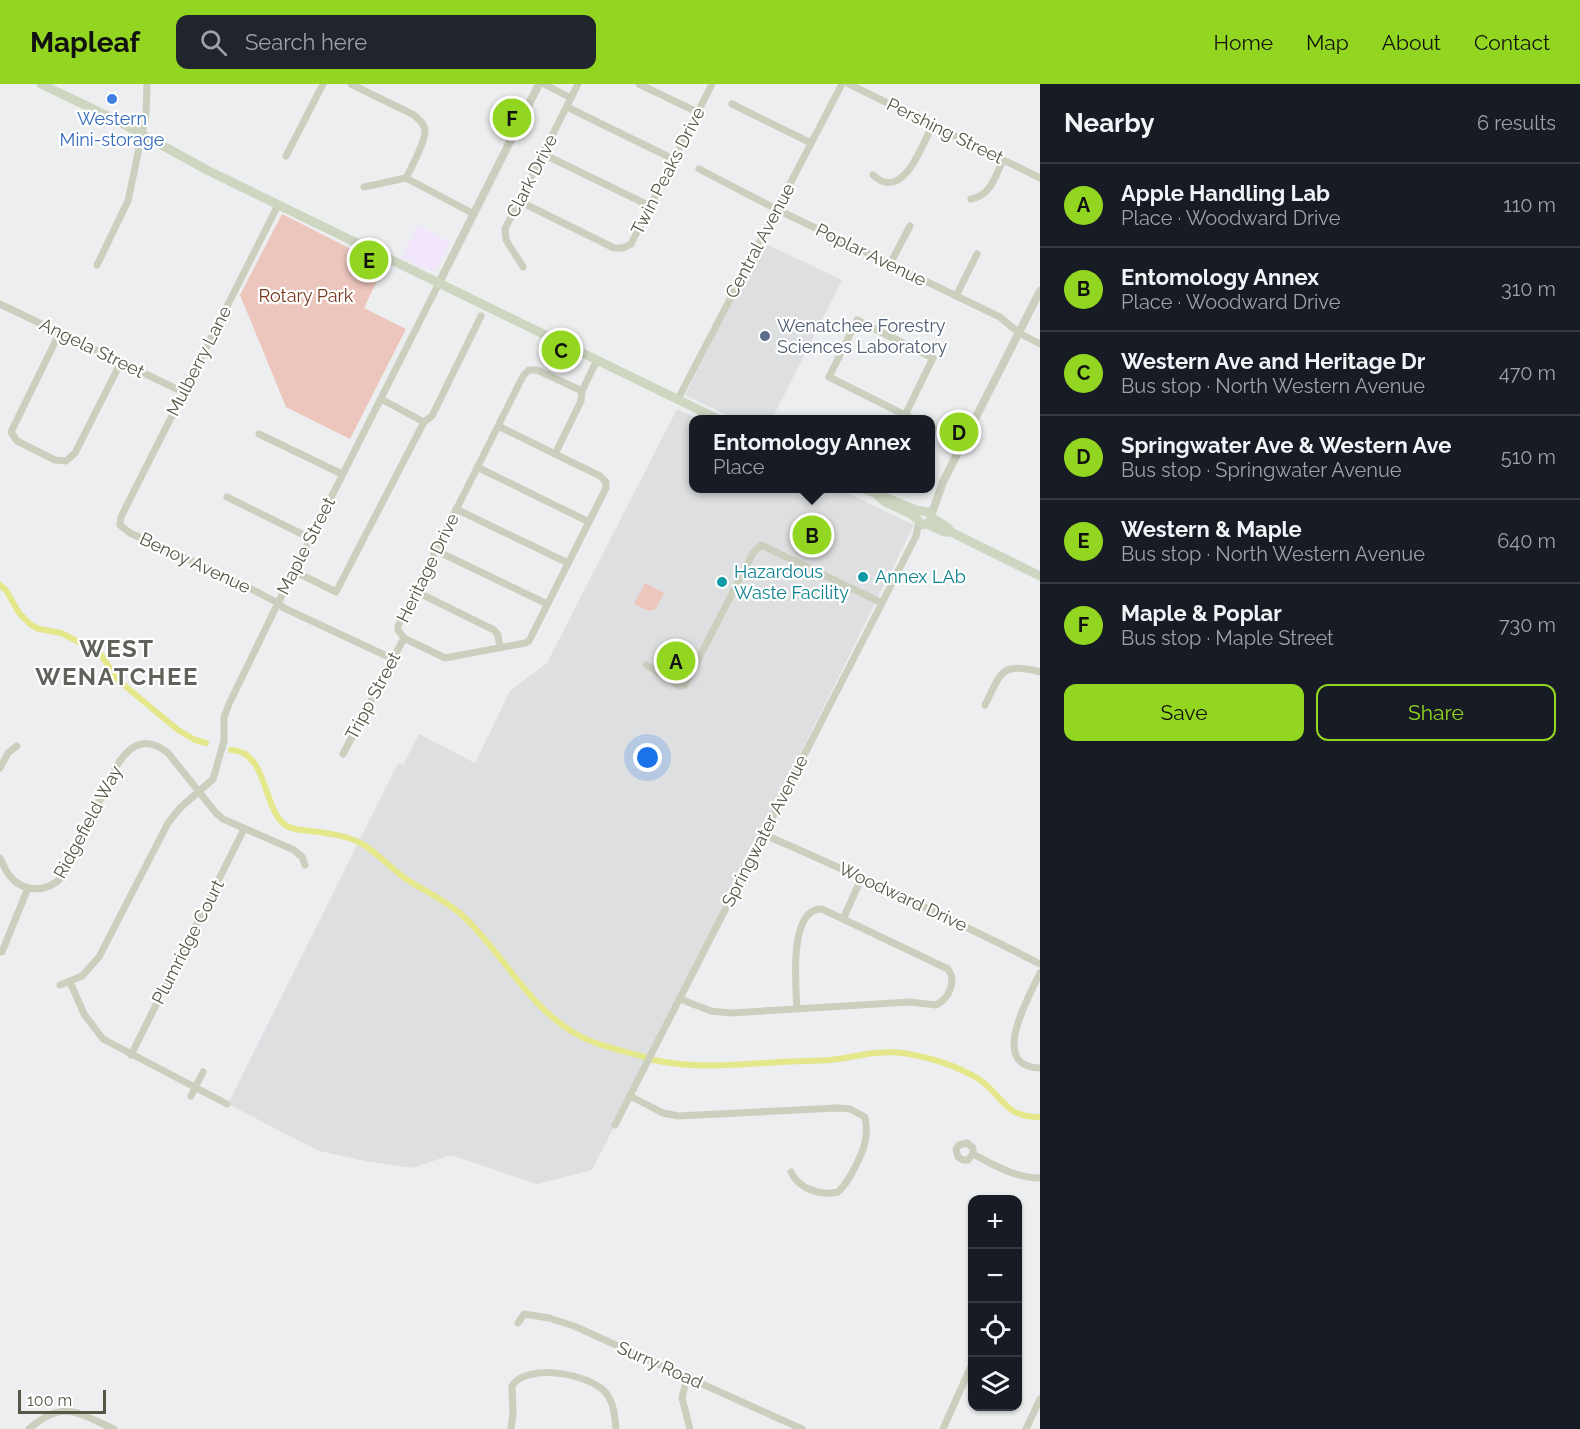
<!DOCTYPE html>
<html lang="en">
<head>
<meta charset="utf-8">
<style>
	body { margin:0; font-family:Raleway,sans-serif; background:#20242c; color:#f1f3f6 }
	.controls { position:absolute; right:18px; bottom:18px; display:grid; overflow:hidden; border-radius:12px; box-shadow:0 2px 4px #0004 }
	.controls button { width:54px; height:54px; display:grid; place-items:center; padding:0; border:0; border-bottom:2px solid #363941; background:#171b24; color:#f1f3f6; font:30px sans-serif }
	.scale { position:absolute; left:18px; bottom:15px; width:88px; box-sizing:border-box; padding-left:6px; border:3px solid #545946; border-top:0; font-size:16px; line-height:21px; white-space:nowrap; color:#545946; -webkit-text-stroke:4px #fff; paint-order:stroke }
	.you { position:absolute; left:648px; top:674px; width:21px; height:21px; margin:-15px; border:4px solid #fff; border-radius:50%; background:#1a73e8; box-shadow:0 0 0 9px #1a73e833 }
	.badge { display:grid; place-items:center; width:39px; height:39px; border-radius:50%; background:#92d621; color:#111; font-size:20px; font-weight:700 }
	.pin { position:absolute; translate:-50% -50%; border:3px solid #fff; box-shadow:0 2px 6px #0006 }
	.popup { position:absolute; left:689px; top:331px; width:246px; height:78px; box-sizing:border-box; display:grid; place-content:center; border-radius:12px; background:#171b24; filter:drop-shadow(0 2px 4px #0005); font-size:20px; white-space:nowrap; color:#9ea1a6 }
	.popup b { font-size:22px; color:#f1f3f6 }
	.popup::after { content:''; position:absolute; left:50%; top:100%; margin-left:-12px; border:12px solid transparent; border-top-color:#171b24 }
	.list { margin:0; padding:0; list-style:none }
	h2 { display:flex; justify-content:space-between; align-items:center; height:78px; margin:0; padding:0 24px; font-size:26px }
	h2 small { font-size:20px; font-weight:400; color:#9ea1a6 }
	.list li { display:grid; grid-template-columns:39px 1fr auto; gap:18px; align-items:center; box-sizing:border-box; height:84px; padding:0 24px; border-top:2px solid #363941 }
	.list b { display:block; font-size:22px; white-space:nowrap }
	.list p { margin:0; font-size:20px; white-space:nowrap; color:#9ea1a6 }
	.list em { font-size:20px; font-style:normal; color:#9ea1a6 }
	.actions { display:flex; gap:12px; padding:18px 24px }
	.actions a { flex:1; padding:14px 0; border:2px solid #92d621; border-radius:12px; text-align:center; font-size:21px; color:#92d621 }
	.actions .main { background:#92d621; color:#111 }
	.icon { flex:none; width:33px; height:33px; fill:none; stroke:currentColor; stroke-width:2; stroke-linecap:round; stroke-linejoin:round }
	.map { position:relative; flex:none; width:1040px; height:1345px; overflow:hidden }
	header { display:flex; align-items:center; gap:36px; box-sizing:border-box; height:84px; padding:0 30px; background:#92d621; color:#111 }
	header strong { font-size:28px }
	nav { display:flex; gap:33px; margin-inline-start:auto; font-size:21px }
	.search { width:420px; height:54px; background:#20242c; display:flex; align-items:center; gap:15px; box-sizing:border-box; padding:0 21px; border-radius:12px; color:#9ea1a6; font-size:22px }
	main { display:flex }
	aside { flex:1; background:#171b24 }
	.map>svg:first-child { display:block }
	.commercial { fill:#f1e6fb }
	.education { fill:#dedfe1 }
	.green { fill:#ecc6bd }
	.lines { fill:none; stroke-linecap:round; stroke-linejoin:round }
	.canal { stroke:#e5e78b; stroke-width:6 }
	.minor { stroke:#cacfbe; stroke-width:7 }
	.tertiary { stroke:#cacfbe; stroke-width:8 }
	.secondary { stroke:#ced5c0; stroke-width:9 }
	.shop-dot { fill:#3f7fe0; stroke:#fff; stroke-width:2 }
	.service-dot { fill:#5c6f8a; stroke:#fff; stroke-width:2 }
	.culture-dot { fill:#0f9aa8; stroke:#fff; stroke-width:2 }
	.labels { text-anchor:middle; stroke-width:4.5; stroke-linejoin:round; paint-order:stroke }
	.shop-label { font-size:18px; fill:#366cbe; stroke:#fff }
	.street-label { font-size:18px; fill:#545946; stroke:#fff }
	.park-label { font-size:18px; fill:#77371b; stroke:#fff }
	.service-label { font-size:18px; fill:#4e5e75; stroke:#fff; text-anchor:start }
	.culture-label { font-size:18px; fill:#0d838f; stroke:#fff; text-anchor:start }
	.district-label { font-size:24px; font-weight:bold; letter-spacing:1.5px; fill:#5f625a; stroke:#fff }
</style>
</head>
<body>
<header>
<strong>Mapleaf</strong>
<div class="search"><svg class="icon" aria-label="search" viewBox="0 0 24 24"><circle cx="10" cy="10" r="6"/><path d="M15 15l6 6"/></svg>Search here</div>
<nav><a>Home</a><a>Map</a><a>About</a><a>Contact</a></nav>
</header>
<main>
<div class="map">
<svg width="1040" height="1345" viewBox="0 0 1040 1345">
	<rect width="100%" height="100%" fill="#edeef0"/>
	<polygon class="commercial" points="418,141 450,158 437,184 431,187 402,174"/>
	<g class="education">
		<polygon points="762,158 842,196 772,335 735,335 685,311"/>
		<polygon points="677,325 699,335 694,336 694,404 839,405 914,441 652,969 592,1086 537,1100 451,1071 412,1084 365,1077 319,1067 228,1020 398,679 403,681 419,650 475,679 510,607 547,579"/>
	</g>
	<g class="green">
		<polygon points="282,130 351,165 359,171 384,182 364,224 406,245 350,355 286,323 240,211"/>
		<polygon points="645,499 664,509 656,525 649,527 634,520"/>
	</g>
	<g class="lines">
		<g class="canal">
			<polyline points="0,501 6,506 19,529 31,541 39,545 61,549 99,568 118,596 178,646 195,656 206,659"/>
			<path d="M231,666C267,667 263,723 284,740C291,746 302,746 310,747C328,749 352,752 367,763C381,773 392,785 406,795C424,807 447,817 463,832C503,869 527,922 576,950C597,962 621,966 645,973"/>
			<path d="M653,976C698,985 735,981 780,978C797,977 814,977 831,976C853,973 881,966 903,969C928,973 955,981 977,994C1002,1009 1003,1034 1040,1033"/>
		</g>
		<g class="minor">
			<path d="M351,0L414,31C419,36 425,40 425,47C425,59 412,82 406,94"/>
			<polyline points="544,0 571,14"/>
			<polyline points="639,0 697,28"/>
			<polyline points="849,0 1040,94"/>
			<polyline points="732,20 811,59"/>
			<polyline points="567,23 673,75"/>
			<polyline points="543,70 650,122"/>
			<polyline points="286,72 323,0"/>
			<polyline points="699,85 776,125 1000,233 1019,249 1040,260"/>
			<path d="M873,91C903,119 922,61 932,42"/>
			<polyline points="406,94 474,130"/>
			<polyline points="364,103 406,94"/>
			<path d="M971,115C991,111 995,93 1003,76"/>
			<polyline points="519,117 614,164 623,164 631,160 712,0"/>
			<polyline points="278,121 121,433 120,441 130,449 236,497 278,519 284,524 393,575"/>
			<polyline points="890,180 910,142"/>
			<polyline points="97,181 128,117 146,31 147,0"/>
			<polyline points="523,183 506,156 505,145 578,0"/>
			<polyline points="956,212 977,170"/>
			<polyline points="0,220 183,308"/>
			<polyline points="60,248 11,348 17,357 55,376 66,377 75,369 121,278"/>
			<polyline points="381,315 424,338 432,332 481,232"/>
			<polyline points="678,315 842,0"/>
			<polyline points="905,331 933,274 857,236 829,293 915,336"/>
			<polyline points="498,342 600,392 606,398 606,404 529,557 525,559 445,574 404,554 398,546 398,542 523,292 529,286 537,286 582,307"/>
			<polyline points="930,343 963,359"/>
			<polyline points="259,350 342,390"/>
			<polyline points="555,370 581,317 582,307 597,276"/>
			<polyline points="477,383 589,438"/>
			<polyline points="227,413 310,454"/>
			<polyline points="456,425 568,479"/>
			<polyline points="435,466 547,520"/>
			<polyline points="294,487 336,508 424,338"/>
			<polyline points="415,507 494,546 498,551 500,564"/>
			<polyline points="646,581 680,602 685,601 753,469 761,461 882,519"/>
			<path d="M985,621C1001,589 1001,577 1040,588"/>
			<polyline points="343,670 404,554"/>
			<polyline points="0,684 8,669 17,662"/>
			<path d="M763,750C857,791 949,833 1040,880"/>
			<path d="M0,774C3,779 5,786 9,791C23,809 47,809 62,793L119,678C133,658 148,653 168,669L216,729L223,735L294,766L302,773L305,781"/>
			<polyline points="843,835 862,793"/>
			<polyline points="2,868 28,804"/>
			<path d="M1040,889C1030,911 987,983 1040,984"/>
			<polyline points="70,898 84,930 103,955 227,1020"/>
			<polyline points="60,901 82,892 99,873 168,739 180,724 213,695 224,657 224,633 229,620 278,519 439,199"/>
			<path d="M680,915L711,927L730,929L910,918L936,921C949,915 957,897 948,885L822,825C788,824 796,903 797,925"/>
			<polyline points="131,971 244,745"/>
			<polyline points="191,1012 203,988"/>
			<path d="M630,1012L663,1029L678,1032L837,1024L850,1025L865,1033C866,1039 867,1046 866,1052C865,1067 849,1098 838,1108C820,1112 799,1105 791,1088"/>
			<polyline points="615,1041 882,519 916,452 919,438"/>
			<path d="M973,1070L968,1076H963L958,1073L956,1065L959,1061L967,1059L973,1064V1070C994,1081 1015,1094 1040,1094"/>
			<polyline points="518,1239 524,1230 549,1234 574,1242 802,1345"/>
			<polyline points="687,1293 682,1314 690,1345"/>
			<path d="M29,1345C64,1315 77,1329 114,1345"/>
			<path d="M511,1345L513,1329L512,1302C526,1278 591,1290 606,1309C614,1319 615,1333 616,1345"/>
			<polyline points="943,1345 972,1280"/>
			<polyline points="1026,1345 1040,1315"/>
		</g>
		<g class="tertiary">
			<polyline points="439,199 539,0"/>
			<polyline points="931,432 943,398 1040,207"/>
		</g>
		<g class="secondary">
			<polyline points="41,0 114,35 207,86 720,336"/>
			<polyline points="862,404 916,426 928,428 931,432 930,437 927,440 923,441 911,430 885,418 877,411"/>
			<polyline points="931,433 947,443 951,448"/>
			<polyline points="927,440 944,448 951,448 1040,492"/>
		</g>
	</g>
	<circle class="shop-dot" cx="112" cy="15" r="6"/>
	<circle class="service-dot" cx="765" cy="252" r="6"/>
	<g class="culture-dot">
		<circle cx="863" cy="493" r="6"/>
		<circle cx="722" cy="498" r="6"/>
	</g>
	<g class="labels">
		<g class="shop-label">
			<text x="112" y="41">Western<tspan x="112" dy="21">Mini-storage</tspan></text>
		</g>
		<g class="street-label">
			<text transform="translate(945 47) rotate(26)" y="6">Pershing Street</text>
			<text transform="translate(668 87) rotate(-63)" y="6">Twin Peaks Drive</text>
			<text transform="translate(532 92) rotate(-63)" y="6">Clark Drive</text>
			<text transform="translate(760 157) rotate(-62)" y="6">Central Avenue</text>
			<text transform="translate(871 171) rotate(26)" y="6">Poplar Avenue</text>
			<text transform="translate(92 264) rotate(26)" y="6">Angela Street</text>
			<text transform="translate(199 277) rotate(-63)" y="6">Mulberry Lane</text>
			<text transform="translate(306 462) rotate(-63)" y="6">Maple Street</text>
			<text transform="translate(195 479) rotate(25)" y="6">Benoy Avenue</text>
			<text transform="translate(428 484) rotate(-64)" y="6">Heritage Drive</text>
			<text transform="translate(373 612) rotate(-62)" y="6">Tripp Street</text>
			<text transform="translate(88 738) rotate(-62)" y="6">Ridgefield Way</text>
			<text transform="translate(765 747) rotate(-63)" y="6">Springwater Avenue</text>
			<text transform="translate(903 813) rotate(25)" y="6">Woodward Drive</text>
			<text transform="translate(188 858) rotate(-63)" y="6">Plumridge Court</text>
			<text transform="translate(660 1281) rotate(24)" y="6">Surry Road</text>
		</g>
		<g class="park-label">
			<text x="306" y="218">Rotary Park</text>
		</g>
		<g class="service-label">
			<text x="777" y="248">Wenatchee Forestry<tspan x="777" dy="21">Sciences Laboratory</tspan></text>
		</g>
		<g class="culture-label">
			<text x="734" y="494">Hazardous<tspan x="734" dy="21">Waste Facility</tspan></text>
			<text x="875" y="499">Annex LAb</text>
		</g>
		<g class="district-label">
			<text x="117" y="573">WEST<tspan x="117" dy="28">WENATCHEE</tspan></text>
		</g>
	</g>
</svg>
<div class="controls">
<button>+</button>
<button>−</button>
<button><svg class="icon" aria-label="locate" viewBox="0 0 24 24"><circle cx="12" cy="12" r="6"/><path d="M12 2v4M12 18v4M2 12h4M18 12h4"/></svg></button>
<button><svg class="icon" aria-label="layers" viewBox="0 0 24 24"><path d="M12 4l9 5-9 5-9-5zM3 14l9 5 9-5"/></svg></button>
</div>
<div class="scale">100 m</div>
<div class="you"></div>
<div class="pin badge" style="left:676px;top:577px">A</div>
<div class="pin badge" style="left:812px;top:451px">B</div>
<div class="popup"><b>Entomology Annex</b>Place</div>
<div class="pin badge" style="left:561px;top:266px">C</div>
<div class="pin badge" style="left:959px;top:348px">D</div>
<div class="pin badge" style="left:369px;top:176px">E</div>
<div class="pin badge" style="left:512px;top:34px">F</div>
</div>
<aside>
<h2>Nearby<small>6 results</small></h2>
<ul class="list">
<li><span class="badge">A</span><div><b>Apple Handling Lab</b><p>Place · Woodward Drive</p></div><em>110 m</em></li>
<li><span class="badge">B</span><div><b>Entomology Annex</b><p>Place · Woodward Drive</p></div><em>310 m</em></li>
<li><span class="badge">C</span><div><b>Western Ave and Heritage Dr</b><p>Bus stop · North Western Avenue</p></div><em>470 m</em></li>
<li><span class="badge">D</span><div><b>Springwater Ave &amp; Western Ave</b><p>Bus stop · Springwater Avenue</p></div><em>510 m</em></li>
<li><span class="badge">E</span><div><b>Western &amp; Maple</b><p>Bus stop · North Western Avenue</p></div><em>640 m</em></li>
<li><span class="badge">F</span><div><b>Maple &amp; Poplar</b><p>Bus stop · Maple Street</p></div><em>730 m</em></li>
</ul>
<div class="actions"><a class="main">Save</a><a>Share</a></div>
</aside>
</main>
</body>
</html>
